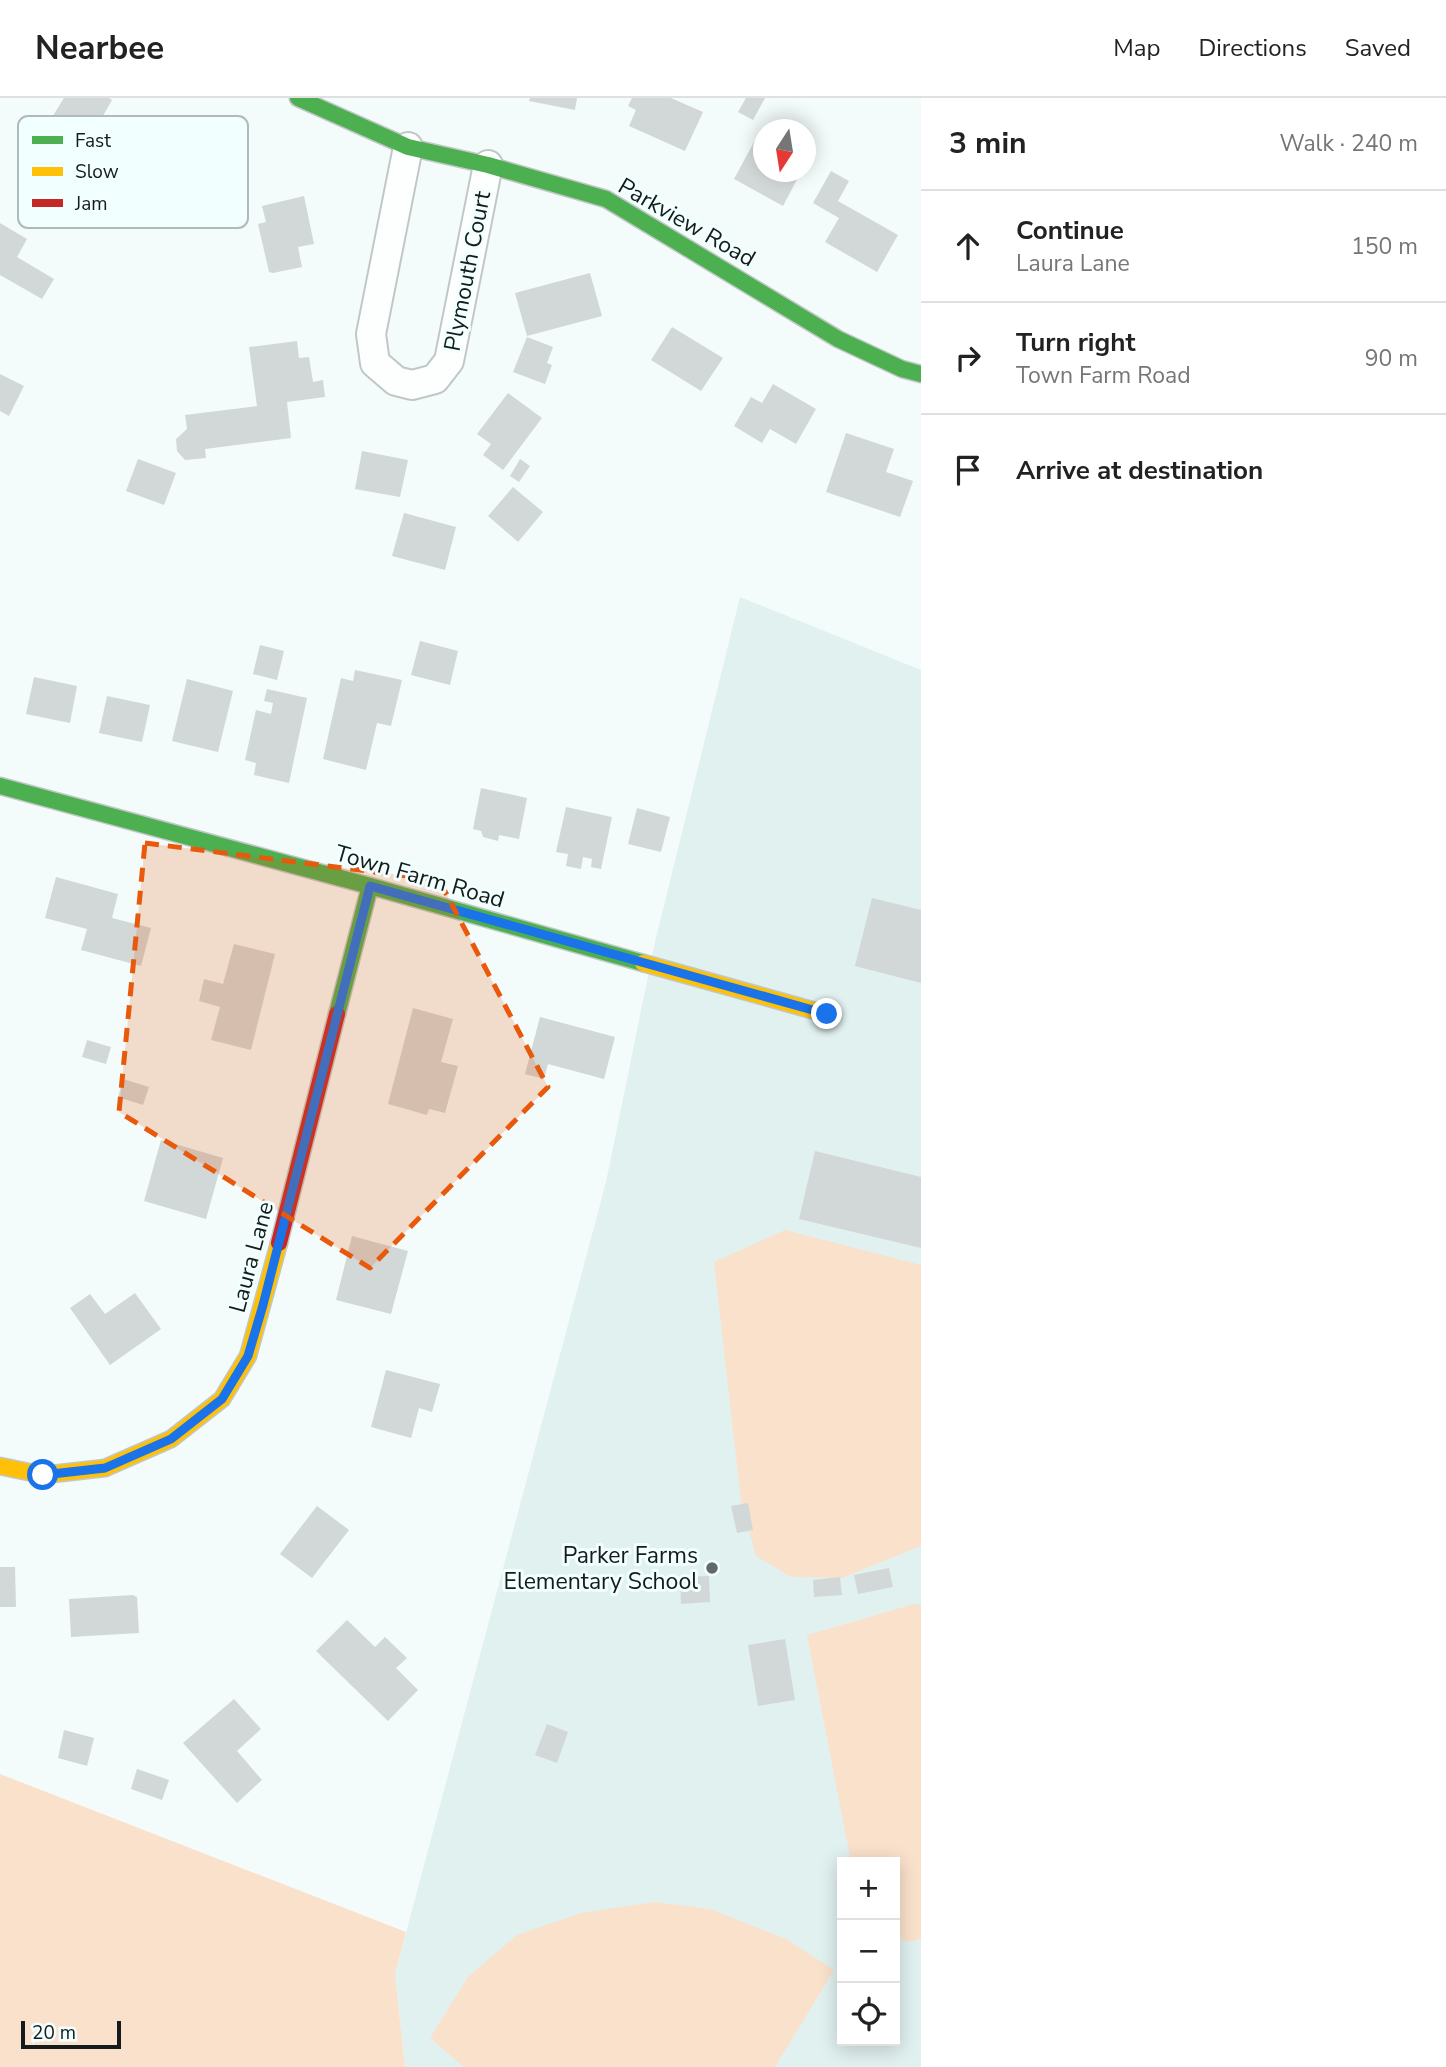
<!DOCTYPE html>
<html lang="en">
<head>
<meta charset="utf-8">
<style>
	body { margin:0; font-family:"Nunito Sans",sans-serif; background:#f6f6f6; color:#222 }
	.controls { position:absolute; right:21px; bottom:21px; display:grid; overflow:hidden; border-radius:0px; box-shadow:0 4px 18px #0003 }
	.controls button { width:63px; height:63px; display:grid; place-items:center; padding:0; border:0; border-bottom:2px solid #e0e0e0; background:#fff; color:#222; font:35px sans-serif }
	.compass { position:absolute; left:753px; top:21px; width:63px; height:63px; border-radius:50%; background:#fff; box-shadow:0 4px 18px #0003; rotate:192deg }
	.scale { position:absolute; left:21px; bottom:18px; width:100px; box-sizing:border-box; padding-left:7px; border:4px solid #151a1a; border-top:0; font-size:19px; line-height:24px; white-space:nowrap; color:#151a1a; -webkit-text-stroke:5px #f1fffe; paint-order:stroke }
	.stop { position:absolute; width:21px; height:21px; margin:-16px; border:5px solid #1a73e8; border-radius:50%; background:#fff }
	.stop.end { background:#1a73e8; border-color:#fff; box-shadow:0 2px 7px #0008 }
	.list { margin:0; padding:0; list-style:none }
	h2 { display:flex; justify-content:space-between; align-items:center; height:91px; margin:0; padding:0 28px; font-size:30px }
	h2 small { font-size:23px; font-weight:400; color:#767676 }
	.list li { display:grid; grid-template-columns:46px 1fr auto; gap:21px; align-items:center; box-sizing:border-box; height:112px; padding:0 28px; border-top:2px solid #e0e0e0 }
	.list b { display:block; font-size:26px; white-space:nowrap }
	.list p { margin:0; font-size:23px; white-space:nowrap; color:#767676 }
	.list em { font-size:23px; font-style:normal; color:#767676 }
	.icon { flex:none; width:38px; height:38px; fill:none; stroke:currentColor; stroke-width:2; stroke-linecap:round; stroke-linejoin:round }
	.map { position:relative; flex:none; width:921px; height:1969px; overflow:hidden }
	header { display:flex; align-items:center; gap:42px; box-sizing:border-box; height:98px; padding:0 35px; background:#fff; border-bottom:2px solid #e0e0e0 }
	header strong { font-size:33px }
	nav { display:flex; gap:38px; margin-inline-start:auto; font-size:24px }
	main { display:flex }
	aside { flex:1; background:#fff }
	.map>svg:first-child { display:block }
	.built { fill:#e1f1f0; fill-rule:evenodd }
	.green { fill:#fae1cb }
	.building { fill:#d1d8d7 }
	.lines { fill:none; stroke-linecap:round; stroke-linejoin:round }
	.street-casing { stroke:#c1c7c6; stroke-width:32 }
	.fast-casing { stroke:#c1c7c6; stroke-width:19 }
	.slow-casing { stroke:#c1c7c6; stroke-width:19 }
	.jam-casing { stroke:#c1c7c6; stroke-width:19 }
	.street { stroke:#fdfffe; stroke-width:28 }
	.fast { stroke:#4caf50; stroke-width:16 }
	.slow { stroke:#ffc107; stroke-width:16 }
	.jam { stroke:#c62828; stroke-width:16 }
	.route { stroke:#1a73e8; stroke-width:9 }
	.marked { fill:#e8590c; fill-opacity:0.2; stroke:#e8590c; stroke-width:5; stroke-dasharray:14 9; stroke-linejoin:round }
	.poi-dot { fill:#636969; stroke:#f1fffe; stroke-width:2.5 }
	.labels { text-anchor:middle; stroke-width:6; stroke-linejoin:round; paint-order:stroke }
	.street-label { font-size:23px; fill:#151a1a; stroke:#f1fffe }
	.poi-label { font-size:23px; fill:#151a1a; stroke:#f1fffe; text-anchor:end }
	.key { fill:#f1fffe; stroke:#afbaba; stroke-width:2 }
	.key-label { font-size:19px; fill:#151a1a }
</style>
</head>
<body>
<header>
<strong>Nearbee</strong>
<nav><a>Map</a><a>Directions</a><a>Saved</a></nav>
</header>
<main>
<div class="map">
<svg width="921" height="1969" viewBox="0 0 921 1969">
	<rect width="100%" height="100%" fill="#f4fcfb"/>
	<path class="built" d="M740,499L921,572V1969H405L395,1876L606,1084L655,844ZM842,1764H895V1943H842Z"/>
	<g class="green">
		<polygon points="785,1132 921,1167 921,1448 842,1480 791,1479 756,1458 741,1403 714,1164"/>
		<polygon points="914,1506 921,1507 921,1841 908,1844 895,1837 895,1764 851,1764 807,1537"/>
		<polygon points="0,1676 406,1834 395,1876 405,1969 0,1969"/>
		<polygon points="654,1804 710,1811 786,1841 834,1872 775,1969 464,1969 430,1940 468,1879 517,1837 582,1815"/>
	</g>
	<g class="building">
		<polygon points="64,0 109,0 112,2 99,25 108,30 72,89 42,70 61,38 46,29"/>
		<polygon points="530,0 577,0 575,12 529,3"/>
		<polygon points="632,0 671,0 703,14 685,53 629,28 636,12 628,8"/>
		<polygon points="746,0 765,0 753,22 738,14"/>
		<polygon points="761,31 764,33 764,74 801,74 783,108 734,81"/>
		<polygon points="831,73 849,83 838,103 898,137 877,174 825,144 839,120 813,105"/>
		<polygon points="304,98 314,146 298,149 302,169 273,175 269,174 258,126 266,124 262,108"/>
		<polygon points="0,125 27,141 17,159 54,181 42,201 0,177"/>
		<polygon points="590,175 602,218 527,238 515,195"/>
		<polygon points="672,229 723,260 701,293 651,262"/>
		<polygon points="527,239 553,249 547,265 552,267 545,286 513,274"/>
		<polygon points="297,243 299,260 309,259 313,284 323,282 325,299 287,304 291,340 205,351 206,360 185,362 177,353 176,341 187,331 185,317 257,308 249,249"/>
		<polygon points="0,276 24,288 9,318 0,313"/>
		<polygon points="773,286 816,311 796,346 770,331 762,345 734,328 751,299 762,305"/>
		<polygon points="508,295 542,320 503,372 483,357 491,346 477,336"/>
		<polygon points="846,335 894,351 886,374 913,383 900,419 826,394"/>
		<polygon points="362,353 408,362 400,399 355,391"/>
		<polygon points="138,361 176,375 164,407 126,393"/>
		<polygon points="520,361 530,368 519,384 510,378"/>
		<polygon points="513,389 543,414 518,444 488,418"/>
		<polygon points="404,415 456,429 445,472 392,458"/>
		<polygon points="420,543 458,553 450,587 411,577"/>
		<polygon points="260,547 284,553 277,582 253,576"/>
		<polygon points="355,572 402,582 391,628 377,625 366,672 323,661 341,580 353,583"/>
		<polygon points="34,579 77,588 70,625 26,616"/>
		<polygon points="187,581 233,593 218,654 172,643"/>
		<polygon points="267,591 307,600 289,685 254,677 256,665 245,662 256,612 271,616 273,605 264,603"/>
		<polygon points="107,598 150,607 142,644 99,635"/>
		<polygon points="481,690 527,700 519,741 499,737 498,743 483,739 481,733 473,731"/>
		<polygon points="566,709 612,719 601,771 591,769 592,761 583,759 581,771 566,768 568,756 556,754"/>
		<polygon points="637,710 670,719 661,754 628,746"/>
		<polygon points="56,779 118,796 112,820 151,830 141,868 81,852 87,831 45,820"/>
		<polygon points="872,800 921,812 921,885 855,868"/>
		<polygon points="234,846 275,856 251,952 211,942 220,909 199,903 204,881 223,886"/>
		<polygon points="413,910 453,921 441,964 458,968 445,1015 429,1011 427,1017 388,1006"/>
		<polygon points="540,919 615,939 604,981 548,966 544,981 525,976"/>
		<polygon points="87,942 111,949 106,966 82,959"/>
		<polygon points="123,981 149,989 143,1007 118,999"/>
		<polygon points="161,1042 223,1060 206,1121 144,1103"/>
		<polygon points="815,1053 921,1079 921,1150 799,1121"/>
		<polygon points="352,1138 408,1153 391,1216 336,1202"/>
		<polygon points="135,1195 161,1231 110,1267 70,1210 90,1196 105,1216"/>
		<polygon points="386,1272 440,1286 432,1314 419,1310 411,1340 371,1329"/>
		<polygon points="748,1405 753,1432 737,1435 731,1408"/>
		<polygon points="317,1408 349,1432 312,1480 280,1456"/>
		<polygon points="0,1469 15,1469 16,1509 0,1509"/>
		<polygon points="889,1470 893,1489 858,1496 854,1477"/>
		<polygon points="709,1478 710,1504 681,1506 680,1479"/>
		<polygon points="840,1479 842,1497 814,1499 813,1482"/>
		<polygon points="133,1497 137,1499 139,1535 71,1539 69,1501"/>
		<polygon points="347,1522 375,1549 385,1539 407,1560 396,1570 418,1592 388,1623 316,1553"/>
		<polygon points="785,1541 795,1602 758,1608 748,1547"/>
		<polygon points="234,1601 261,1631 237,1653 262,1682 237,1705 183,1645"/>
		<polygon points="547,1626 568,1634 557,1665 535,1657"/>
		<polygon points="64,1632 94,1640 87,1668 58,1660"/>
		<polygon points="137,1671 169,1682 162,1702 131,1691"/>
	</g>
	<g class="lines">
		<g class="street-casing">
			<polyline id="street" points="408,49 371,236 375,265 396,283 412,287 435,281 449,263 488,67"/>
		</g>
		<g class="fast-casing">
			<g id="fast">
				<polyline points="298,0 408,49 488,67 606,101 838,241 902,271 921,276"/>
				<polyline points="0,688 370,788 643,865"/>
				<polyline points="337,916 370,788"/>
			</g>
		</g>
		<g class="slow-casing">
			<g id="slow">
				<polyline points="643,865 826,916"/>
				<polyline points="0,1368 43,1377 105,1370 171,1341 222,1301 248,1258 279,1145"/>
			</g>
		</g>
		<g class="jam-casing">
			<polyline id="jam" points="279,1145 337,916"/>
		</g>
		<use href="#street" class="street"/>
		<use href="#fast" class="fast"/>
		<use href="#slow" class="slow"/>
		<use href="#jam" class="jam"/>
	</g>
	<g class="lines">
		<polyline class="route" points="43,1377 105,1370 171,1341 222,1301 248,1258 263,1207 370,788 827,916"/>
	</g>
	<path class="marked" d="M145,745L439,782L548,989L370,1170L119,1014Z"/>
	<circle class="poi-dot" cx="712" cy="1470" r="7"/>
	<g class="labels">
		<g class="street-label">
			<text transform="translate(687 124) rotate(30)" y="8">Parkview Road</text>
			<text transform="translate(467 173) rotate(-79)" y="8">Plymouth Court</text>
			<text transform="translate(420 778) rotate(16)" y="8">Town Farm Road</text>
			<text transform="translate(251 1159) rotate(-75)" y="8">Laura Lane</text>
		</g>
		<g class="poi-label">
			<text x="698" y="1465">Parker Farms<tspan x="698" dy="26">Elementary School</tspan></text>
		</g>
	</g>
	<rect x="18" y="18" width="230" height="112" rx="10" class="key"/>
	<rect x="32" y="38" width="31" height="8" fill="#4caf50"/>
	<rect x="32" y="69" width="31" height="9" fill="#ffc107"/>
	<rect x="32" y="101" width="31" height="8" fill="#c62828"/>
	<g class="key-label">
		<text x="75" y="49">Fast</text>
		<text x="75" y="80">Slow</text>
		<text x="75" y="112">Jam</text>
	</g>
</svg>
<div class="controls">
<button>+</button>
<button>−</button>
<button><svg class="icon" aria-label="locate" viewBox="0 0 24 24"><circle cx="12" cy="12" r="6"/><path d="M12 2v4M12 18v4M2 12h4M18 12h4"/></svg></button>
</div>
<svg class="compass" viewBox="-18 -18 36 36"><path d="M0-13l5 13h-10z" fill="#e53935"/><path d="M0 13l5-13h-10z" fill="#767676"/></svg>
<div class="scale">20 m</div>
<div class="stop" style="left:43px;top:1377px"></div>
<div class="stop end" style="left:827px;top:916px"></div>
</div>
<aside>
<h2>3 min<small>Walk · 240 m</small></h2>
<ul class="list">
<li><svg class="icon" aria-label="ahead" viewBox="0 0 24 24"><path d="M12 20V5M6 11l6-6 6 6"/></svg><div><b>Continue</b><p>Laura Lane</p></div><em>150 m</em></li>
<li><svg class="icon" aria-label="right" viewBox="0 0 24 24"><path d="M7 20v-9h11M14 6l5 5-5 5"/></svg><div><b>Turn right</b><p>Town Farm Road</p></div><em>90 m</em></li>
<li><svg class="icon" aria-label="arrive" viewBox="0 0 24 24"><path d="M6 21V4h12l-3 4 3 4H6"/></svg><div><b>Arrive at destination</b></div></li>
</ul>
</aside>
</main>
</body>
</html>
